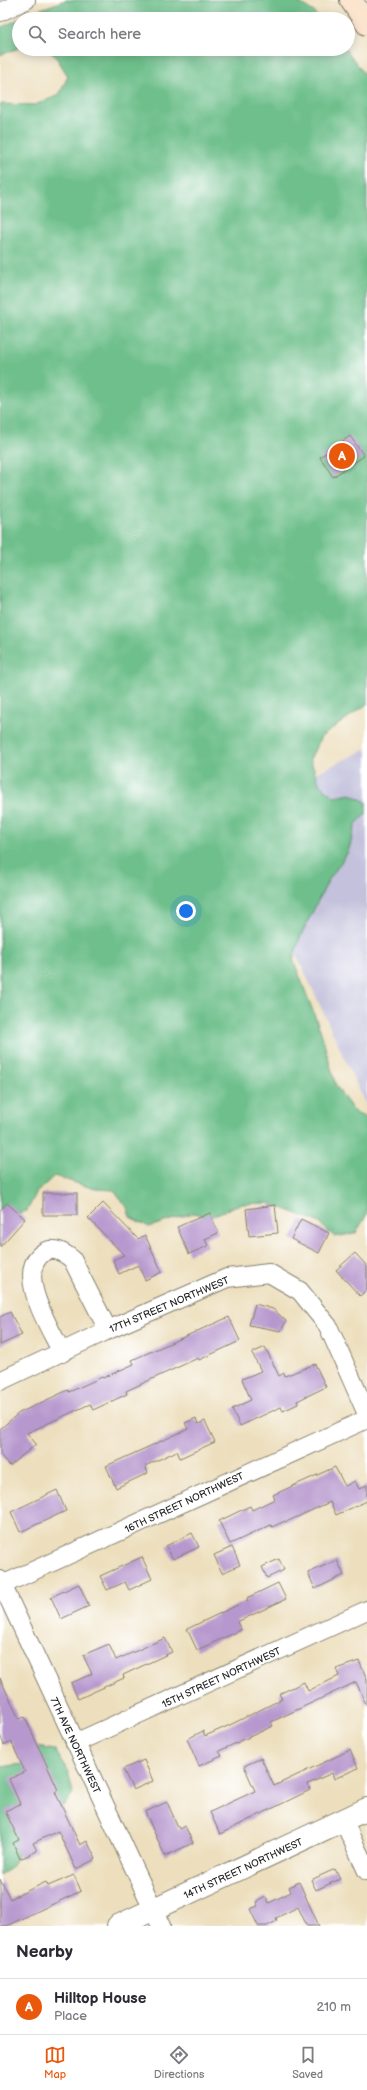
<!DOCTYPE html>
<html lang="en">
<head>
<meta charset="utf-8">
<style>
	body { margin:0; font-family:"Balsamiq Sans",sans-serif; background:#f7f7f7; color:#2b2b33 }
	.you { position:absolute; left:186px; top:911px; width:14px; height:14px; margin:-10px; border:3px solid #fff; border-radius:50%; background:#1a73e8; box-shadow:0 0 0 6px #1a73e833 }
	.badge { display:grid; place-items:center; width:26px; height:26px; border-radius:50%; background:#ea580c; color:#fff; font-size:13px; font-weight:700 }
	.pin { position:absolute; translate:-50% -50%; border:2px solid #fff; box-shadow:0 1px 4px #0006 }
	.list { margin:0; padding:0; list-style:none }
	h2 { display:flex; justify-content:space-between; align-items:center; height:52px; margin:0; padding:0 16px; font-size:17px }
	h2 small { font-size:13px; font-weight:400; color:#7c7c81 }
	.list li { display:grid; grid-template-columns:26px 1fr auto; gap:12px; align-items:center; box-sizing:border-box; height:56px; padding:0 16px; border-top:1px solid #e1e1e2 }
	.list b { display:block; font-size:15px; white-space:nowrap }
	.list p { margin:0; font-size:13px; white-space:nowrap; color:#7c7c81 }
	.list em { font-size:13px; font-style:normal; color:#7c7c81 }
	.icon { flex:none; width:22px; height:22px; fill:none; stroke:currentColor; stroke-width:2; stroke-linecap:round; stroke-linejoin:round }
	.map { position:relative; flex:none; width:367px; height:1926px; overflow:hidden }
	.search { position:absolute; background:#fff; box-shadow:0 2px 10px #0003; left:12px; right:12px; top:12px; height:44px; display:flex; align-items:center; gap:10px; box-sizing:border-box; padding:0 14px; border-radius:22px; color:#7c7c81; font-size:15px }
	.sheet { height:108px; background:#fff }
	nav { display:flex; justify-content:space-around; align-items:center; box-sizing:border-box; height:56px; border-top:1px solid #e1e1e2; background:#fff; font-size:11px; color:#7c7c81 }
	nav a { display:grid; justify-items:center; gap:2px }
	nav .on { color:#ea580c }
	.map>svg:first-child { display:block }
	.industrial { fill:#c3c1db }
	.forest { fill:#6ebf8b; stroke:#456e54 }
	.building { fill:#b798ce }
	.lines { fill:none; stroke-linecap:round; stroke-linejoin:round }
	.minor-casing { stroke:#847e6c; stroke-width:20 }
	.tertiary-casing { stroke:#847e6c; stroke-width:24 }
	.secondary-casing { stroke:#847e6c; stroke-width:24 }
	.minor { stroke:#fff; stroke-width:18 }
	.tertiary { stroke:#fff; stroke-width:22 }
	.secondary { stroke:#fce5cf; stroke-width:22 }
	.labels { text-anchor:middle; stroke-width:3.5; stroke-linejoin:round; paint-order:stroke }
	.street-label { font-size:10px; fill:#1c1c1c; stroke:#fff }
</style>
</head>
<body>
<div class="map">
<svg width="367" height="1926" viewBox="0 0 367 1926">
	<rect width="100%" height="100%" fill="#fff"/>
	<filter id="ink" filterUnits="userSpaceOnUse"><feTurbulence type="fractalNoise" baseFrequency=".025" numOctaves="2"/><feDisplacementMap in="SourceGraphic" scale="8" xChannelSelector="R" yChannelSelector="G"/><feConvolveMatrix kernelMatrix="1 2 1 2 8 2 1 2 1" color-interpolation-filters="sRGB"/></filter>
	<filter id="wash" filterUnits="userSpaceOnUse"><feTurbulence type="fractalNoise" baseFrequency=".012" numOctaves="4" result="noise"/><feDisplacementMap in="SourceGraphic" scale="16" xChannelSelector="R" yChannelSelector="G"/><feGaussianBlur stdDeviation="0.9" result="paint"/><feColorMatrix in="noise" values="0 0 0 0 0 0 0 0 0 0 0 0 0 0 0 0 0 1.4 0 .05"/><feComposite in="paint" operator="in"/></filter>
	<g filter="url(#wash)">
		<rect width="100%" height="100%" fill="#eddfbd"/>
		<polygon class="industrial" points="367,749 367,1107 228,806 305,778"/>
		<g class="forest">
			<polygon points="66,0 295,0 314,12 319,19 19,19 19,48 0,55 0,28 38,10"/>
			<polygon points="46,49 345,49 367,77 367,704 321,737 310,759 320,785 334,797 351,794 366,802 366,814 356,824 348,852 328,881 301,935 293,959 321,1032 336,1086 355,1113 367,1118 367,1214 356,1233 335,1237 318,1222 269,1203 240,1204 210,1217 193,1213 149,1227 130,1217 127,1207 114,1190 95,1189 54,1176 36,1193 27,1211 13,1214 0,1209 0,104 35,105 59,95 68,76 54,54"/>
			<polygon points="37,1747 55,1750 68,1771 73,1793 64,1806 43,1809 10,1869 0,1875 0,1767 23,1764"/>
		</g>
		<g id="blocks">
			<g class="building">
				<polygon points="350,436 364,456 333,477 320,457"/>
				<rect x="43" y="1193" width="34" height="22"/>
				<polygon points="7,1203 25,1219 0,1247 0,1210"/>
				<polygon points="103,1203 138,1239 145,1235 162,1272 145,1280 138,1265 119,1274 113,1260 124,1255 88,1218"/>
				<polygon points="275,1205 278,1233 249,1236 246,1209"/>
				<polygon points="210,1213 218,1233 205,1239 208,1246 189,1254 177,1227"/>
				<polygon points="301,1219 329,1233 319,1253 291,1239"/>
				<polygon points="355,1253 367,1266 367,1289 360,1296 336,1270"/>
				<polygon points="255,1304 273,1309 286,1321 281,1331 249,1325"/>
				<polygon points="10,1312 22,1335 0,1345 0,1317"/>
				<polygon points="229,1317 240,1341 199,1360 198,1358 126,1391 127,1394 93,1410 90,1404 27,1433 36,1444 10,1466 0,1455 0,1429 19,1413 68,1390 69,1392 102,1377 103,1378 134,1364 132,1360"/>
				<polygon points="265,1347 279,1376 284,1373 285,1376 315,1364 326,1387 297,1401 298,1404 283,1411 281,1407 240,1426 232,1409 251,1400 242,1379 261,1371 252,1353"/>
				<polygon points="196,1418 198,1424 205,1421 215,1442 180,1458 177,1451 145,1466 148,1473 116,1488 106,1466 188,1429 185,1423"/>
				<polygon points="335,1467 345,1486 355,1481 359,1489 367,1485 367,1501 336,1515 330,1502 286,1522 285,1521 272,1527 271,1525 230,1544 219,1521 250,1506 252,1510 275,1499 273,1495"/>
				<polygon points="57,1490 66,1511 20,1532 11,1512"/>
				<polygon points="192,1533 199,1547 173,1559 166,1546"/>
				<polygon points="232,1547 240,1565 222,1573 214,1555"/>
				<polygon points="142,1557 152,1579 129,1590 125,1582 107,1590 100,1576"/>
				<polygon points="279,1559 284,1570 267,1578 262,1567"/>
				<polygon points="337,1560 344,1575 315,1589 308,1573"/>
				<polygon points="278,1583 286,1599 237,1622 241,1630 197,1650 187,1629 248,1600 247,1598"/>
				<polygon points="79,1584 89,1606 61,1619 51,1597"/>
				<polygon points="165,1638 172,1652 123,1675 124,1678 78,1699 71,1683 92,1674 83,1655 109,1644 116,1660"/>
				<polygon points="359,1661 367,1679 367,1706 356,1682 271,1722 273,1726 219,1751 222,1756 199,1766 187,1739 203,1731 205,1736 230,1725 282,1699 279,1694 304,1682 308,1691 339,1676 336,1669"/>
				<polygon points="0,1678 19,1719 25,1717 58,1790 55,1792 80,1845 87,1841 96,1859 76,1869 58,1831 33,1843 37,1851 20,1859 13,1843 19,1840 5,1811 20,1804 9,1779 25,1772 11,1741 4,1745 0,1735"/>
				<polygon points="350,1750 358,1768 334,1779 332,1773 308,1784 310,1790 220,1834 210,1812 255,1791 244,1766 261,1758 274,1786"/>
				<polygon points="144,1760 153,1781 133,1790 123,1769"/>
				<polygon points="167,1802 179,1829 185,1826 193,1843 165,1856 145,1812"/>
				<polygon points="335,1869 340,1879 316,1890 311,1880"/>
				<polygon points="74,1875 81,1891 6,1926 0,1926 0,1879 10,1899 46,1882 48,1886"/>
				<polygon points="299,1882 319,1926 307,1926 298,1907 276,1918 277,1921 267,1926 258,1926 250,1909 258,1906 256,1902 266,1897 269,1903 291,1892 289,1887"/>
			</g>
		</g>
	</g>
	<g filter="url(#ink)">
		<use href="#blocks" fill-opacity="0" stroke="#847e6c" stroke-width="1"/>
		<g class="lines">
			<g class="minor-casing">
				<g id="minor">
					<polyline points="0,12 26,0"/>
					<path d="M62,1353C51,1329 13,1272 44,1252C54,1246 64,1253 72,1259L108,1330"/>
					<polyline points="0,1381 108,1330 227,1278 269,1273 300,1291 328,1326 367,1414"/>
					<polyline points="0,1580 161,1926"/>
					<polyline points="2,1585 367,1419"/>
					<polyline points="75,1743 367,1610"/>
					<polyline points="343,1820 367,1871"/>
				</g>
			</g>
			<g class="tertiary-casing">
				<polyline id="tertiary" points="118,1926 367,1809"/>
			</g>
			<g class="secondary-casing">
				<polyline id="secondary" points="351,0 367,24"/>
			</g>
			<use href="#minor" class="minor"/>
			<use href="#tertiary" class="tertiary"/>
			<use href="#secondary" class="secondary"/>
		</g>
	</g>
	<g class="labels">
		<g class="street-label">
			<text transform="translate(169 1304) rotate(-23)" y="4">17TH STREET NORTHWEST</text>
			<text transform="translate(184 1502) rotate(-25)" y="4">16TH STREET NORTHWEST</text>
			<text transform="translate(221 1677) rotate(-25)" y="4">15TH STREET NORTHWEST</text>
			<text transform="translate(76 1745) rotate(65)" y="4">7TH AVE NORTHWEST</text>
			<text transform="translate(243 1868) rotate(-25)" y="4">14TH STREET NORTHWEST</text>
		</g>
	</g>
</svg>
<div class="you"></div>
<div class="pin badge" style="left:342px;top:456px">A</div>
<div class="search"><svg class="icon" aria-label="search" viewBox="0 0 24 24"><circle cx="10" cy="10" r="6"/><path d="M15 15l6 6"/></svg>Search here</div>
</div>
<section class="sheet">
<h2>Nearby<small></small></h2>
<ul class="list">
<li><span class="badge">A</span><div><b>Hilltop House</b><p>Place</p></div><em>210 m</em></li>
</ul>
</section>
<nav>
<a class="on"><svg class="icon" aria-label="map" viewBox="0 0 24 24"><path d="M3 6l6-2 6 2 6-2v14l-6 2-6-2-6 2zM9 4v14M15 6v14"/></svg>Map</a>
<a><svg class="icon" aria-label="directions" viewBox="0 0 24 24"><path d="M12 3l9 9-9 9-9-9zM9 14v-3h6M13 9l2 2-2 2"/></svg>Directions</a>
<a><svg class="icon" aria-label="saved" viewBox="0 0 24 24"><path d="M7 4h10v16l-5-4-5 4z"/></svg>Saved</a>
</nav>
</body>
</html>
